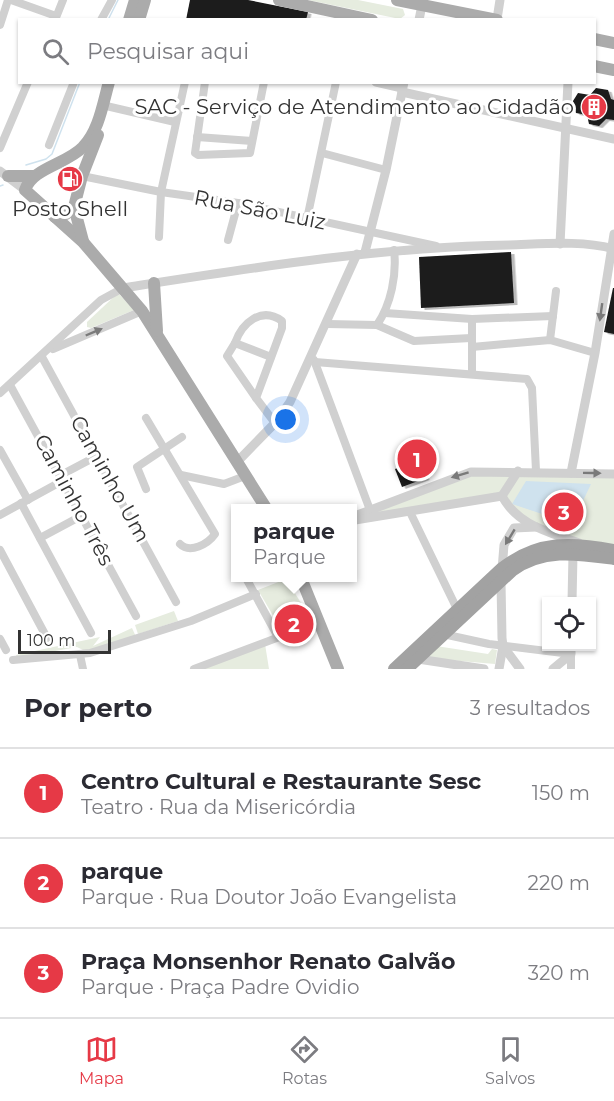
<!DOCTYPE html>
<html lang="pt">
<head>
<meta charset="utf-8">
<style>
	body { margin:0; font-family:Montserrat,sans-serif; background:#f7f7f7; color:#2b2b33 }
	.controls { position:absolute; right:18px; bottom:18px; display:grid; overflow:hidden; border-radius:0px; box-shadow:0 2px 4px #0004 }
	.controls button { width:54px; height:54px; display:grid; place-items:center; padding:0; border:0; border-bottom:2px solid #e1e1e2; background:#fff; color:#2b2b33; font:30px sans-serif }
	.scale { position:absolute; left:18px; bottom:15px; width:93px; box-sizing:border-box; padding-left:6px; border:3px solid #333; border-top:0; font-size:16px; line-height:21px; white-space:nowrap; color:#333; -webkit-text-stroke:4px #fff; paint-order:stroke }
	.you { position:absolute; left:286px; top:420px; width:21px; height:21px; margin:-15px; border:4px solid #fff; border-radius:50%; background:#1a73e8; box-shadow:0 0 0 9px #1a73e833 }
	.badge { display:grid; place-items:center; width:39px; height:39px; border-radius:50%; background:#e63946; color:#fff; font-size:20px; font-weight:700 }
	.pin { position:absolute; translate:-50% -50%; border:3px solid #fff; box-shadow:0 2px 6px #0006 }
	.popup { position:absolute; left:231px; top:504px; width:126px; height:78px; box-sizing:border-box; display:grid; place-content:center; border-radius:0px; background:#fff; filter:drop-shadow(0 2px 4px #0005); font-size:20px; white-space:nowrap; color:#7c7c81 }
	.popup b { font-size:22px; color:#2b2b33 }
	.popup::after { content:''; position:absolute; left:50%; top:100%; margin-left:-12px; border:12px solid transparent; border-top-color:#fff }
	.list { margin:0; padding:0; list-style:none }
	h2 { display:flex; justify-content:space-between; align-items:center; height:78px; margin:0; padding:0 24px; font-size:26px }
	h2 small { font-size:20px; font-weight:400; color:#7c7c81 }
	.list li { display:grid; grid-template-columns:39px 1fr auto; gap:18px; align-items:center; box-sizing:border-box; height:90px; padding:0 24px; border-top:2px solid #e1e1e2 }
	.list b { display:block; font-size:22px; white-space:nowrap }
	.list p { margin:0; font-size:20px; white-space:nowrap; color:#7c7c81 }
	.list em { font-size:20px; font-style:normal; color:#7c7c81 }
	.icon { flex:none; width:33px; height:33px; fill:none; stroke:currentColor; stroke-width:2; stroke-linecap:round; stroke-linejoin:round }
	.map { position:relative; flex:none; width:614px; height:669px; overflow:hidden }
	.search { position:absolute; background:#fff; box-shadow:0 2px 4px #0004; left:18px; right:18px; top:18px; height:66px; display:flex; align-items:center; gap:15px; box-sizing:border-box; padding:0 21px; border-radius:0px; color:#7c7c81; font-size:22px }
	.sheet { height:348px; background:#fff }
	nav { display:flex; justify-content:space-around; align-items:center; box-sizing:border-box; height:84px; border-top:2px solid #e1e1e2; background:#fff; font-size:16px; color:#7c7c81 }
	nav a { display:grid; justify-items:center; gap:3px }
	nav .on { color:#e63946 }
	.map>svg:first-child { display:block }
	.green { fill:#e6ecdf }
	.water { fill:#cfe2ee }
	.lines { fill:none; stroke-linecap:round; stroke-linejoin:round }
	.stream { stroke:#cfe2ee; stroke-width:1.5 }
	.building { fill:#1a1a1a; filter:url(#shadow) }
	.minor { stroke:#d0d0d0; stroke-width:8 }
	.tertiary { stroke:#d0d0d0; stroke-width:9 }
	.primary { stroke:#ababab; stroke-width:12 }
	.trunk { stroke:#a2a2a2; stroke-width:12 }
	.oneway { fill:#7a7a7a }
	.labels { text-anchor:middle; stroke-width:6; stroke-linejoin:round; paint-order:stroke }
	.poi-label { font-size:21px; fill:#333; stroke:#fff; text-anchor:end }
	.street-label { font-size:21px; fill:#333; stroke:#fff }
</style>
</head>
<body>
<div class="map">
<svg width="614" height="669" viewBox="0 0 614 669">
	<defs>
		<filter id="shadow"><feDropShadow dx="3.5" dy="2" stdDeviation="0" flood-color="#0004"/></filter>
	</defs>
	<rect width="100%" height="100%" fill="#fff"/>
	<g class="green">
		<polygon points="308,0 358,0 403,9 405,15 400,19"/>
		<polygon points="118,293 134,310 91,328 87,327 87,322"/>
		<polygon points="614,474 614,548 580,542 523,519 503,495 353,517 457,475"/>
		<polygon points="286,579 303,606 275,619 258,590"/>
		<polygon points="174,611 178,621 138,634 135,625"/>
		<polygon points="132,628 137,639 87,652 77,647 17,658 16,655 100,637 93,646"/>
		<polygon points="265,644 269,669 197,669"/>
		<polygon points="436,646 488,654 492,649 497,650 495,664 425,658"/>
	</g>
	<polygon class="water" points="526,481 591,484 572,524 512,504"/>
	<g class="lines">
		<g class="stream">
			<polyline points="108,20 118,0"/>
			<polyline points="26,165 46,159 52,154 80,82"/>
			<polyline points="0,186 3,185"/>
		</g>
	</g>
	<g class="building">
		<polygon points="190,0 248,0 308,12 306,20 186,20"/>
		<polygon points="596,88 608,90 611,99 614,100 614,120 606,119 599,126 589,124 587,115 576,113 573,101 578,93 590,95"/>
		<polygon points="511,252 514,303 421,308 419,257"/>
		<polygon points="613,288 614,288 614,334 604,332"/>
		<polygon points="418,460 426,478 402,487 395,469"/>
	</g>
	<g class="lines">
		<g class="minor">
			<polyline points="11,0 56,16"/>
			<polyline points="55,20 63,0"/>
			<polyline points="101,20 112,0"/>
			<polyline points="0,25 8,0"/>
			<polyline points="205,82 195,153 198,155 250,153 264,82"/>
			<polyline points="102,105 175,122"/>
			<polyline points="197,137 252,141"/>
			<polyline points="49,145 74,82"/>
			<polyline points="0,148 28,82"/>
			<polyline points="322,153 386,170"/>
			<polyline points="82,176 161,192 238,203 436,246"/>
			<polyline points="307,219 336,82"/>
			<polyline points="159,237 161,192 185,82"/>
			<polyline points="228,240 238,203"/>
			<polyline points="385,313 472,319 553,316"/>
			<polyline points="472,319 472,374"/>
			<path d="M327,324L377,325C391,304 397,275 394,250"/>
			<polyline points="377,325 414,341 471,338"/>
			<polyline points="550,340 556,291"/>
			<path d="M235,343C242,323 261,306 282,321V328L256,398L275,423"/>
			<polyline points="472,347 550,340 595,353"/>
			<polyline points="53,349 142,311"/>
			<polyline points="42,357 176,602"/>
			<polyline points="314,360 370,510"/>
			<polyline points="315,362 527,379 532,388 536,471"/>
			<polyline points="10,385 136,616"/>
			<polyline points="0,393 101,300 123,288"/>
			<polyline points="256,398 227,356 235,343 271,357"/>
			<path d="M146,418L215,534C208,544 190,554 180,544"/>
			<polyline points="0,450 28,500"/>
			<polyline points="61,475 97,456"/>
			<polyline points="181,475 224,484 245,476"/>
			<polyline points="146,489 137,467 182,437"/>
			<polyline points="21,503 91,633"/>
			<polyline points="410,512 457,609"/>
			<polyline points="0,515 64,480"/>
			<polyline points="40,538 83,515"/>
			<polyline points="0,550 47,638"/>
			<polyline points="246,578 278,637"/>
			<polyline points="272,624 313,607"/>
			<polyline points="443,634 489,644 571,654 571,669"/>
			<polyline points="0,639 6,650"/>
			<polyline points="80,655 83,669"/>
			<polyline points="13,660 90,653 191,621 256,594"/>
			<polyline points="194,669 319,622"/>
		</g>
		<g class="tertiary">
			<polyline points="497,19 500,0"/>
			<polyline points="419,20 423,0"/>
			<polyline points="376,82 402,88"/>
			<polyline points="402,92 614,139"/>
			<polyline points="0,171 25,190"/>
			<polyline points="560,244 568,82"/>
			<polyline points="365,252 386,170 404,82"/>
			<path d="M123,288C251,268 379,247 509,245C542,244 582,240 614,249"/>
			<polyline points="237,462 275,423 290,402 357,254"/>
			<path d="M518,471L502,496C518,526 550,532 579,543"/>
			<polyline points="571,473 595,353 614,234"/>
			<polyline points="352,517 471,472 614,474"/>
			<polyline points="355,520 502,496"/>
			<polyline points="572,602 573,554"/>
			<polyline points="418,659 484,669"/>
			<polyline points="499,669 503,646"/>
			<polyline points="520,669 503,646 502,638 501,582 504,545 514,528 536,527"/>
			<polyline points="553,669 571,654 571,646"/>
		</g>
		<g class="primary">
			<polyline points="279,0 372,20"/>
			<polyline points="397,0 497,20"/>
			<polyline points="129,20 135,0"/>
			<polyline points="139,20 145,0"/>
			<polyline points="594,39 614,43"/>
			<polyline points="594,66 614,70"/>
			<path d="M109,82C103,103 99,131 83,147C67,164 32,168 25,190L83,242L142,311L266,508"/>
			<polyline points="8,176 34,176"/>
			<polyline points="74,207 83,241"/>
			<polyline points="55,217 66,214 74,207 82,176 98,135"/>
			<polyline points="154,283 157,331"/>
			<polyline points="301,578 338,669"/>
		</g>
		<g class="trunk">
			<path d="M394,669L502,568C538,540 572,542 614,550"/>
			<path d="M407,669L512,571C543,548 578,554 614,559"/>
		</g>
	</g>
	<defs><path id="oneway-solid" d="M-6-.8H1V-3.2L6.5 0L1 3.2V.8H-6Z" transform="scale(1.5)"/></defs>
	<g class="oneway">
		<use href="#oneway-solid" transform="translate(601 312) rotate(98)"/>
		<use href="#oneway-solid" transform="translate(94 332) rotate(-23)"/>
		<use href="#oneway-solid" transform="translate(592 473) rotate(1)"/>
		<use href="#oneway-solid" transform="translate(460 475) rotate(163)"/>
		<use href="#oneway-solid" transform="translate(510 537) rotate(121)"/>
	</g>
	<defs>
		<g id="building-disc" transform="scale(1.35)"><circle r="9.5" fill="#e63946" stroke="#fff"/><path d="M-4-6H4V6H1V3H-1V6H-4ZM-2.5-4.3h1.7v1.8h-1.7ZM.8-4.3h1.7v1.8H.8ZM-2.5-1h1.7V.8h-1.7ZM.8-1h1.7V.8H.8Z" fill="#fff"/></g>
		<g id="fuel-disc" transform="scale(1.35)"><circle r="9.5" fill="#e63946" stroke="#fff"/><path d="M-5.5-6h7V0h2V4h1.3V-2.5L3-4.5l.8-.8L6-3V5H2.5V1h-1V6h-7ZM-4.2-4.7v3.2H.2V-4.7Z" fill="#fff"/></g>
	</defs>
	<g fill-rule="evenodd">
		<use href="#building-disc" x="594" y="107"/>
		<use href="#fuel-disc" x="70" y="179"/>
	</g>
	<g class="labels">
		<g class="poi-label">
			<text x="574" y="114">SAC - Serviço de Atendimento ao Cidadão</text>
			<text x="70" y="216" text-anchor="middle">Posto Shell</text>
		</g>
		<g class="street-label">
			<text transform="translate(260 210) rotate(11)" y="7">Rua São Luiz</text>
			<text transform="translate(110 479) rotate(61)" y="7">Caminho Um</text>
			<text transform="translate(74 500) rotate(62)" y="7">Caminho Três</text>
		</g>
	</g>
</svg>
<div class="controls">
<button><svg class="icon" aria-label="locate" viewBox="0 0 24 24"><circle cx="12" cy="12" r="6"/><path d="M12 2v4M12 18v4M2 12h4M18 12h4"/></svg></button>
</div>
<div class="scale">100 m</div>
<div class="you"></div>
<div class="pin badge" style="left:417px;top:459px">1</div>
<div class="pin badge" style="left:294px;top:624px">2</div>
<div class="popup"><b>parque</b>Parque</div>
<div class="pin badge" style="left:564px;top:512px">3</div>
<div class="search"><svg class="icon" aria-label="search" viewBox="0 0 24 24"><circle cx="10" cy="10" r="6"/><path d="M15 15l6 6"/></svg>Pesquisar aqui</div>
</div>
<section class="sheet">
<h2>Por perto<small>3 resultados</small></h2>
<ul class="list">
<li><span class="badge">1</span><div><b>Centro Cultural e Restaurante Sesc</b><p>Teatro · Rua da Misericórdia</p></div><em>150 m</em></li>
<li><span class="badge">2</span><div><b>parque</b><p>Parque · Rua Doutor João Evangelista</p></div><em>220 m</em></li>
<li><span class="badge">3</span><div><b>Praça Monsenhor Renato Galvão</b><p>Parque · Praça Padre Ovidio</p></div><em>320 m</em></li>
</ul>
</section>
<nav>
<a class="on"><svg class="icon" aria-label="map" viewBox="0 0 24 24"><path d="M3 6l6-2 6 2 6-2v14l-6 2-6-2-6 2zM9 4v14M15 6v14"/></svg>Mapa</a>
<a><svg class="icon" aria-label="directions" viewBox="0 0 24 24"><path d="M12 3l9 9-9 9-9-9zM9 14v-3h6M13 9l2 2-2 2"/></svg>Rotas</a>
<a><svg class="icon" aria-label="saved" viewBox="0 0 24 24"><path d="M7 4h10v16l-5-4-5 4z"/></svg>Salvos</a>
</nav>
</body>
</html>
